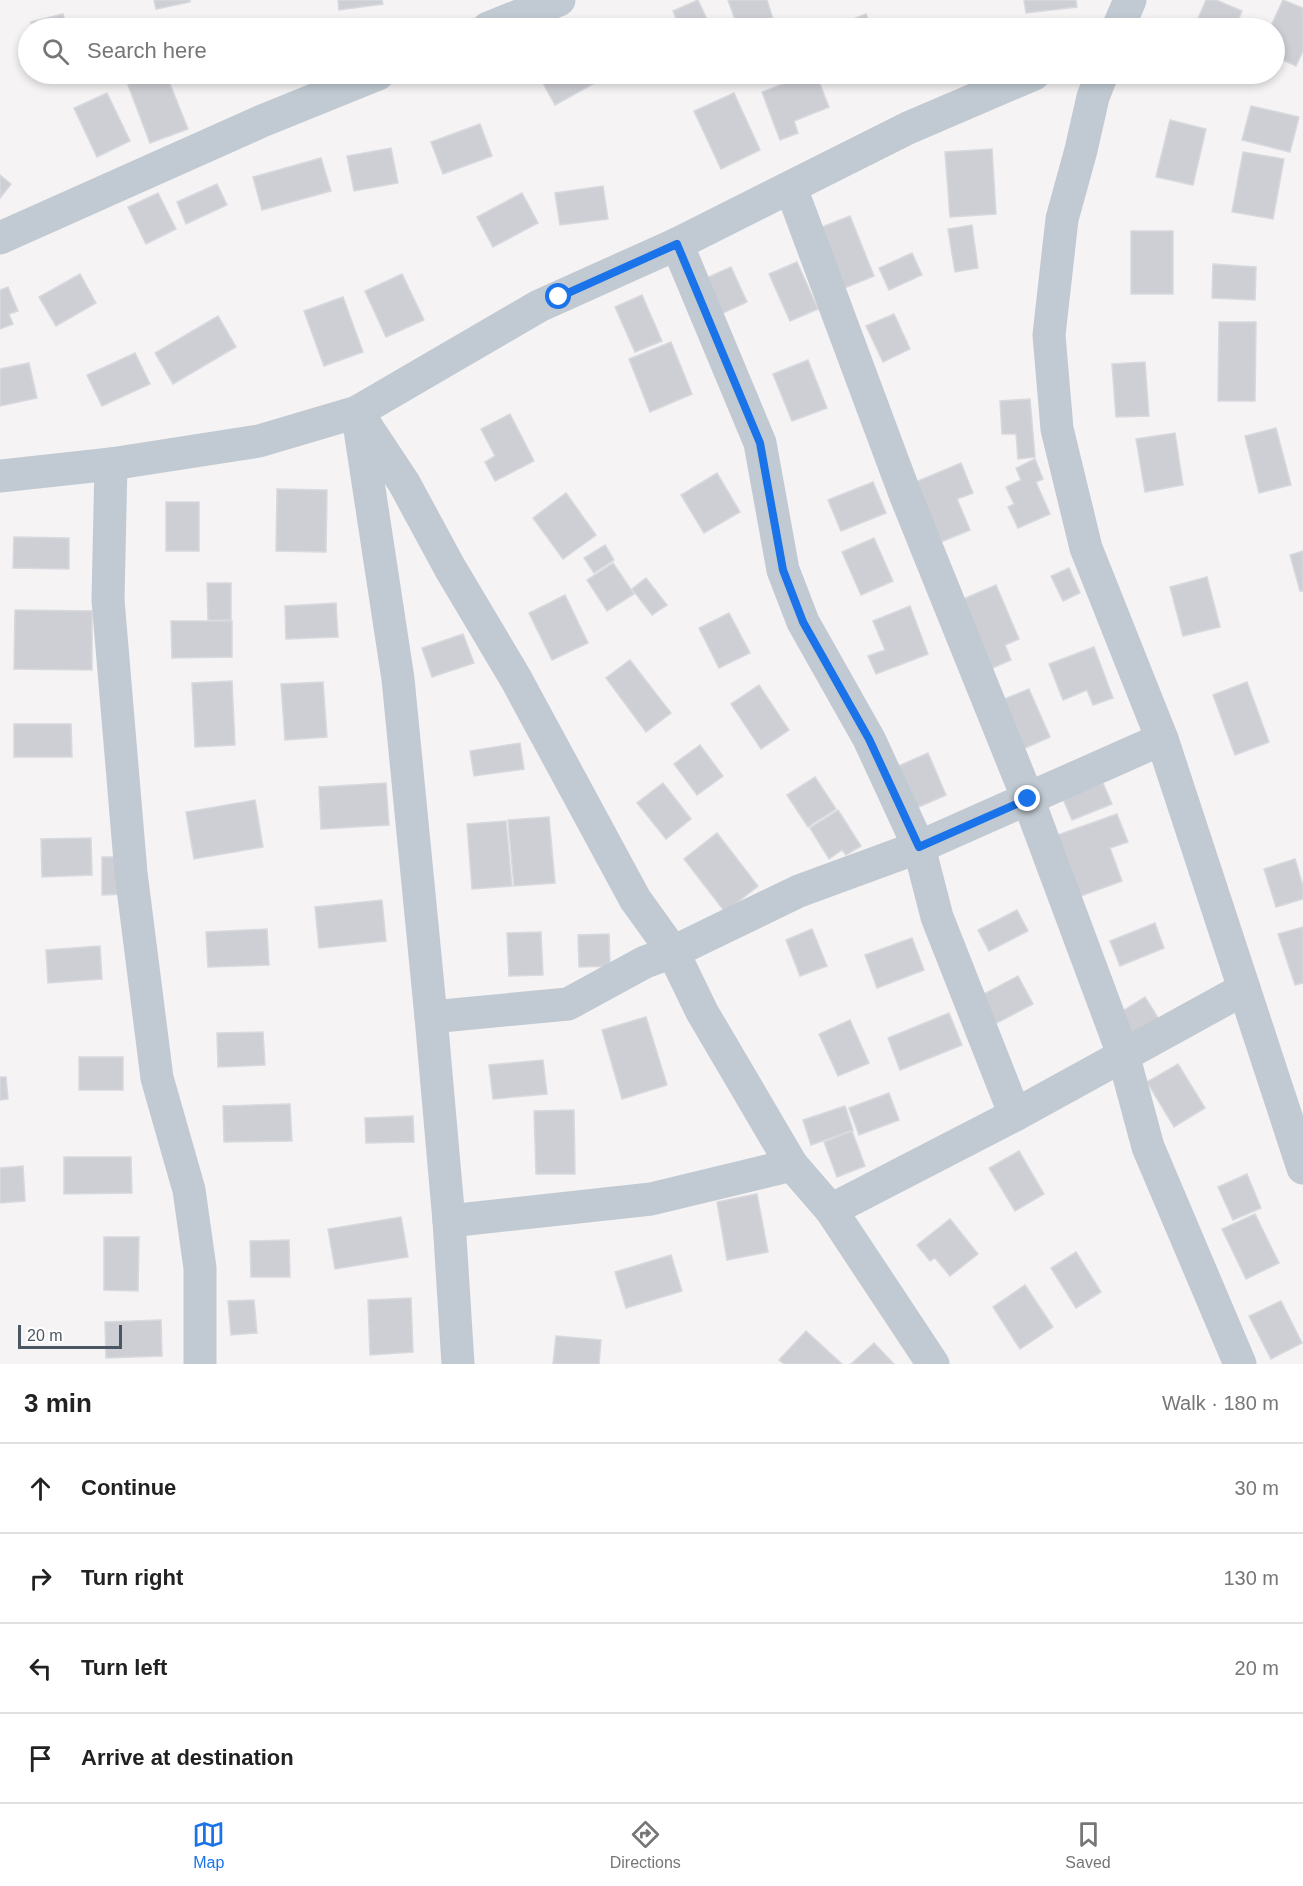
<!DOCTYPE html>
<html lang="en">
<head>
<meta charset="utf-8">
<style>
	body { margin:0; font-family:Helvetica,sans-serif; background:#f6f6f6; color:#222 }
	.scale { position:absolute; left:18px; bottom:15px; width:104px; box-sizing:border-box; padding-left:6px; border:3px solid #4a5661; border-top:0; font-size:16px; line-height:21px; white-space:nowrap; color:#4a5661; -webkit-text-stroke:4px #fff; paint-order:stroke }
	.stop { position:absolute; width:18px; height:18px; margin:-14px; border:4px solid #1a73e8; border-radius:50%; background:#fff }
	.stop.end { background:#1a73e8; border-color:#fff; box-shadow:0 2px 6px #0008 }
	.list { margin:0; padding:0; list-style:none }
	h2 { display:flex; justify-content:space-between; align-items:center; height:78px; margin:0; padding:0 24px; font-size:26px }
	h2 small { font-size:20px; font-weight:400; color:#767676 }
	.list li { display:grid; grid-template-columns:39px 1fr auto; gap:18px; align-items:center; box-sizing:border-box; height:90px; padding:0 24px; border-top:2px solid #e0e0e0 }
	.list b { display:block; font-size:22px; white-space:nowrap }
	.list em { font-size:20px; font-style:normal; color:#767676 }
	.icon { flex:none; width:33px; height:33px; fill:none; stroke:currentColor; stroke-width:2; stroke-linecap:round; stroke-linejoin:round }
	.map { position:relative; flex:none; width:1303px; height:1364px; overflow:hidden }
	.search { position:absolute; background:#fff; box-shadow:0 3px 9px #0003; left:18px; right:18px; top:18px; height:66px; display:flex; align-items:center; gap:15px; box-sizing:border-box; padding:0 21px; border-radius:33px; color:#767676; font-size:22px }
	.sheet { height:438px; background:#fff }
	nav { display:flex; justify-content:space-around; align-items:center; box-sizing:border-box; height:84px; border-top:2px solid #e0e0e0; background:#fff; font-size:16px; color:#767676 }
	nav a { display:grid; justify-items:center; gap:3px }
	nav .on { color:#1a73e8 }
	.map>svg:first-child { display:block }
	.building { fill:#cdcfd5; stroke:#d7d9de; stroke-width:1.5 }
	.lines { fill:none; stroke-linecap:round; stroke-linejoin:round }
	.minor { stroke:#c1cad2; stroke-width:33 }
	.route { stroke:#1a73e8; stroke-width:8 }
</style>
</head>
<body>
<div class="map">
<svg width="1303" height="1364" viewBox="0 0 1303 1364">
	<rect width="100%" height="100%" fill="#f5f3f3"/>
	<g class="building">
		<polygon points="154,0 190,0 190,2 156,9"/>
		<polygon points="338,0 382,0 383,4 339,10"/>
		<polygon points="698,0 711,28 652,28 676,18 673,11"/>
		<polygon points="728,0 767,0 773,19 745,28 738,28"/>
		<polygon points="1024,0 1076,0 1077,7 1026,13"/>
		<polygon points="1206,0 1216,0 1242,11 1235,28 1194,28"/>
		<polygon points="1283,0 1303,8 1303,51 1296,66 1274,56 1274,28 1270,28"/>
		<polygon points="63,14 67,28 33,28 31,22"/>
		<polygon points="866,14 872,28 831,28"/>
		<polygon points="339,22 340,28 314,28 313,25"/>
		<polygon points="158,74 166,74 188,129 150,143 128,85"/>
		<polygon points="538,74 611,74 555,105"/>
		<polygon points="809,74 816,74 829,107 794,121 798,133 780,140 762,92"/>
		<polygon points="107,93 130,141 97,157 74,108"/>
		<polygon points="734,93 760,150 721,169 694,111"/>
		<polygon points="1251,106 1299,117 1290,152 1242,140"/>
		<polygon points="1170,120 1206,129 1193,185 1156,177"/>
		<polygon points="480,124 492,156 443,174 431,142"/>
		<polygon points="391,148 398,183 354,191 347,156"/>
		<polygon points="992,149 996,214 950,217 945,152"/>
		<polygon points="1243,152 1284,159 1273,219 1232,212"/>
		<polygon points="321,158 331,191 262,210 253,177"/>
		<polygon points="0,175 11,184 0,198"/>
		<polygon points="217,184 227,205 186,224 177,202"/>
		<polygon points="603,186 608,219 560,225 555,193"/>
		<polygon points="158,193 176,229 146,244 128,207"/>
		<polygon points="522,193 538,223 493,247 477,217"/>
		<polygon points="850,216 874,276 837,291 812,231"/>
		<polygon points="972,225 978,268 955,272 948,229"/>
		<rect x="1131" y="231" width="42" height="63"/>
		<polygon points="912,253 922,275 889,290 879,268"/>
		<polygon points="797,262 818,309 790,321 769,274"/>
		<polygon points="1213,264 1256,267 1255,300 1212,298"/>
		<polygon points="731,267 747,302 721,314 704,279"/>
		<polygon points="80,274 96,303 56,326 39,297"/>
		<polygon points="402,274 424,320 386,337 365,291"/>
		<polygon points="8,287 18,311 9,314 13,324 0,329 0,290"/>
		<polygon points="642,295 662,341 635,352 615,307"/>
		<polygon points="343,297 363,352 324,366 304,311"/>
		<polygon points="894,314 910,349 883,362 866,326"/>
		<polygon points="218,316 236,347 173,384 155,353"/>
		<polygon points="1219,322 1256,322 1255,401 1218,401"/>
		<polygon points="671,342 692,394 650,412 629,359"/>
		<polygon points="135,353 150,384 102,406 87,375"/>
		<polygon points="808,360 827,408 792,421 773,374"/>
		<polygon points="1145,362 1149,416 1116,417 1112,364"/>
		<polygon points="29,363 37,398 0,406 0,369"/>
		<polygon points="1030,399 1035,457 1018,459 1016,434 1002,434 1000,401"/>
		<polygon points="510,414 534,461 495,481 485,462 495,456 481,429"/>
		<polygon points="1276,428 1291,485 1259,493 1245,436"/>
		<polygon points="1175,433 1183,485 1145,492 1136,439"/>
		<polygon points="1035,459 1043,479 1036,482 1050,514 1018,528 1008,507 1014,504 1006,487 1021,480 1016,468"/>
		<polygon points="961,463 973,493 957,499 970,530 936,544 911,484"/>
		<polygon points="717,473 740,512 704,533 681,495"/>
		<polygon points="873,482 886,513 841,531 828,500"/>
		<polygon points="277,489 327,490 326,552 276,551"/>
		<polygon points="566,493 596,535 563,559 533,518"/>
		<rect x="166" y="502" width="33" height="49"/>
		<polygon points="14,537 69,538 69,569 13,568"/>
		<polygon points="874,538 893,581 861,595 842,552"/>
		<polygon points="605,545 614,560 594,573 584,558"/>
		<polygon points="1303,551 1303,591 1300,591 1290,555"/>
		<polygon points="613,563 634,594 607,611 587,580"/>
		<polygon points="1069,568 1080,593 1063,601 1051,576"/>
		<polygon points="1207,577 1220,627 1183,636 1170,587"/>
		<polygon points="646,578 667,605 652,615 632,589"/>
		<polygon points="207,583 231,583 231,620 208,620"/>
		<polygon points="996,585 1019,639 1005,645 1011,660 990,669 961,600"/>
		<polygon points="565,595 588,643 552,660 529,613"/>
		<polygon points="336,603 338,637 286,639 285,606"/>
		<polygon points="910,606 928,654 876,674 868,656 885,650 873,621"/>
		<polygon points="15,610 92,611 92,670 14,669"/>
		<polygon points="729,613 750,653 719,668 699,628"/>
		<polygon points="171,621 232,621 232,657 172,658"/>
		<polygon points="463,634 474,663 432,677 422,648"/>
		<polygon points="1094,647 1113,698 1093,705 1087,690 1063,700 1049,664"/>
		<polygon points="630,660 671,713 646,732 606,678"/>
		<polygon points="232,681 235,745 195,747 192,683"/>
		<polygon points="323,682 327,737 285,740 281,684"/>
		<polygon points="1247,682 1269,742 1235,755 1213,695"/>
		<polygon points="759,685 789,730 761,749 731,704"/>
		<polygon points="1029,689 1050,737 1023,749 1002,700"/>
		<polygon points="14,724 71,724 72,757 14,757"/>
		<polygon points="520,743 524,769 474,776 470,751"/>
		<polygon points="700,745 723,776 697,795 674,764"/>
		<polygon points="928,753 946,795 912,810 894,768"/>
		<polygon points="815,777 836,809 808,827 787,795"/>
		<polygon points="386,783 389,825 321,829 319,787"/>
		<polygon points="663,783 691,819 666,839 637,803"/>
		<polygon points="1103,783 1112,804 1072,820 1063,799"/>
		<polygon points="255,800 263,847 194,859 186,812"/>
		<polygon points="838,810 861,846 846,855 842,850 829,859 810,828"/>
		<polygon points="1117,814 1128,842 1110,848 1122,881 1078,897 1055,836"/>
		<polygon points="549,817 555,883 514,886 508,820"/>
		<polygon points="506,821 512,886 472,889 467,824"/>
		<polygon points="717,833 758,886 725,912 684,859"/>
		<polygon points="91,838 92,875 42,877 41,839"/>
		<polygon points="102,857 127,857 127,894 102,895"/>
		<polygon points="1295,859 1303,886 1303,899 1276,907 1264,869"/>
		<polygon points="382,900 386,941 319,948 315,907"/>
		<polygon points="1017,910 1028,931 989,951 978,930"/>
		<polygon points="1155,923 1164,948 1120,966 1110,941"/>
		<polygon points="1303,927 1303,983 1295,985 1278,934"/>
		<polygon points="267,929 269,965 208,967 206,932"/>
		<polygon points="812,929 827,966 800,976 786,940"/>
		<polygon points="541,932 543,975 509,976 507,933"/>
		<polygon points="609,934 610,966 579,967 578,935"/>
		<polygon points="912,938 924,970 877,988 865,955"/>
		<polygon points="100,946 102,979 48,983 46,950"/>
		<polygon points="1018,976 1033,1004 993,1025 978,997"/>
		<polygon points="1145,997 1160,1021 1133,1038 1118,1014"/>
		<polygon points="949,1013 962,1045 900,1070 888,1038"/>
		<polygon points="646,1017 667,1085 622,1099 602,1030"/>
		<polygon points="850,1020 869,1063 838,1076 819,1034"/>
		<polygon points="263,1032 265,1065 218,1067 217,1033"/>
		<rect x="79" y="1057" width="44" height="33"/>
		<polygon points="543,1060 547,1094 493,1099 489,1065"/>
		<polygon points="1178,1064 1205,1108 1174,1127 1147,1082"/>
		<polygon points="0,1077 6,1077 8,1099 0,1100"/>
		<polygon points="889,1093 899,1120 859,1135 849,1108"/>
		<polygon points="290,1104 292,1141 224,1142 223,1106"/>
		<polygon points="845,1106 853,1130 811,1145 803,1120"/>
		<polygon points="574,1110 575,1174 536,1174 534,1111"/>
		<polygon points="413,1116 414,1142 366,1143 365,1118"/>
		<polygon points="852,1131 865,1166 837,1177 824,1142"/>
		<polygon points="1019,1151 1044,1194 1015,1211 989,1168"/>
		<polygon points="64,1157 131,1157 132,1193 64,1194"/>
		<polygon points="23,1166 25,1201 0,1203 0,1168"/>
		<polygon points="1247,1174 1261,1208 1233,1220 1218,1187"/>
		<polygon points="757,1194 768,1252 727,1260 717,1202"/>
		<polygon points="1255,1214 1279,1263 1246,1279 1222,1229"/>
		<polygon points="401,1217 408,1257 335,1269 328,1229"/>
		<polygon points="950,1219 978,1254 950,1276 935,1258 930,1261 917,1245"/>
		<polygon points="104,1237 139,1237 138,1291 104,1290"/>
		<polygon points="289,1240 290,1277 251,1277 250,1241"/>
		<polygon points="1076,1252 1101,1292 1076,1308 1051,1268"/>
		<polygon points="671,1255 682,1291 626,1308 615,1272"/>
		<polygon points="1025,1285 1053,1327 1020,1349 993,1307"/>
		<polygon points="411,1298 413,1352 370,1355 368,1300"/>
		<polygon points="254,1300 257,1333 231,1335 228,1301"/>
		<polygon points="1281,1301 1302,1343 1271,1359 1249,1316"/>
		<polygon points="161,1320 162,1356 106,1358 105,1322"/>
		<polygon points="806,1331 842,1364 784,1364 779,1360"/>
		<polygon points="556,1336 601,1340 599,1364 553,1364"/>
		<polygon points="874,1343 894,1364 851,1364"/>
	</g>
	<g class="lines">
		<g class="minor">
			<polyline points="488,28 559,0"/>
			<polyline points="1118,28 1130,0"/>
			<polyline points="1102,74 1093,97 1081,150 1062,219 1049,335 1057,429 1086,548 1162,739 1303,1168"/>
			<polyline points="791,188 905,494 1028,799 1123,1054 1148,1147 1240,1364"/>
			<polyline points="0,238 262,121 378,74"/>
			<polyline points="677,244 760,443 783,570 803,622 869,739 919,847 937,917 1015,1115"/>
			<polyline points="357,412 404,483 450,568 516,679 635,899 673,952 702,1012 792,1165 831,1210 933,1364"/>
			<polyline points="359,423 398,679 431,1017 449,1221 458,1364"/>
			<polyline points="111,464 108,600 131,873 157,1078 189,1190 200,1268 200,1364"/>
			<polyline points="0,476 111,464 259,441 357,412 539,306 677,244 908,128 1034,74"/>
			<polyline points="431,1017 568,1004 645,962 673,952 799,891 919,847 1162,739"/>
			<polyline points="831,1210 1015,1115 1244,989"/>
			<polyline points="449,1221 651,1199 792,1165"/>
		</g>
	</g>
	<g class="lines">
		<polyline class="route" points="559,297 677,244 760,443 783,570 803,622 869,739 919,847 1028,799"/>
	</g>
</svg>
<div class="scale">20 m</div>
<div class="stop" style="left:559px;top:297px"></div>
<div class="stop end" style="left:1028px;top:799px"></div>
<div class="search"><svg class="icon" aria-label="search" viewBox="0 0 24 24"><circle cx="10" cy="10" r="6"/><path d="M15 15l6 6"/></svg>Search here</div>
</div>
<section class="sheet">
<h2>3 min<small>Walk · 180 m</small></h2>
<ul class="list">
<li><svg class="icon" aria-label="ahead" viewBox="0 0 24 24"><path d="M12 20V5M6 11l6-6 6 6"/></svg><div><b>Continue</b></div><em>30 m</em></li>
<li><svg class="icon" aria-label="right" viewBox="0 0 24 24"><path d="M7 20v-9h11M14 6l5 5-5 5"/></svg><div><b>Turn right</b></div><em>130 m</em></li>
<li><svg class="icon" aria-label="left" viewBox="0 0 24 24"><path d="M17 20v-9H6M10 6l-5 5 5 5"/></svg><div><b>Turn left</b></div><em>20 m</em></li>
<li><svg class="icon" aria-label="arrive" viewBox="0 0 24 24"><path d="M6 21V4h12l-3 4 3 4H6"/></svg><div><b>Arrive at destination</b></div></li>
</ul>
</section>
<nav>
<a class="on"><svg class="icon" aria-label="map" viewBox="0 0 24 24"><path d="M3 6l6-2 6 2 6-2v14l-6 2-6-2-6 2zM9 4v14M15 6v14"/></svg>Map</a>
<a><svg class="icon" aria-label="directions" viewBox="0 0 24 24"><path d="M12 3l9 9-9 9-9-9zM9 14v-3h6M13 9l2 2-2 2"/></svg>Directions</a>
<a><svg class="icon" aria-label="saved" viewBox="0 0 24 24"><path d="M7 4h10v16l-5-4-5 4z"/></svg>Saved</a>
</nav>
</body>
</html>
